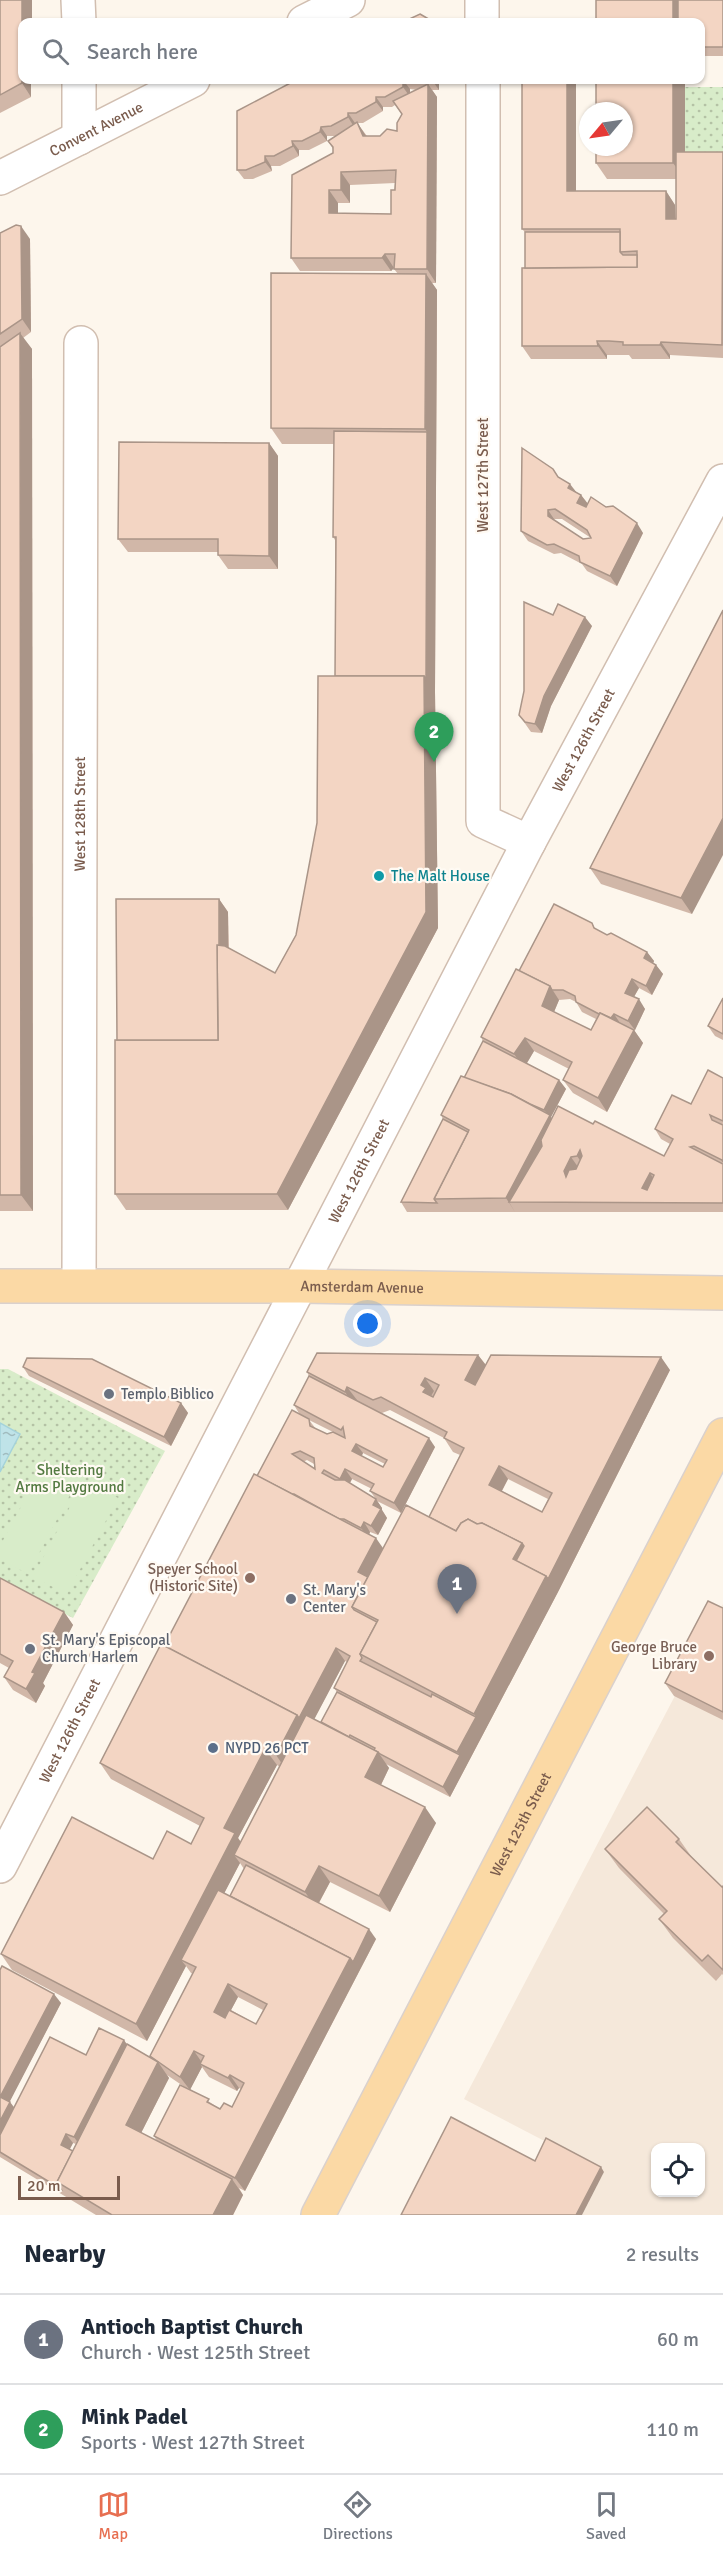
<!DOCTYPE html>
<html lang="en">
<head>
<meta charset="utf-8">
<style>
	body { margin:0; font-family:Signika,sans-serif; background:#f6f6f7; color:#1f2937 }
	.controls { position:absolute; right:18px; bottom:18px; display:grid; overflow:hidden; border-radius:12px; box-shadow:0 2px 4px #0004 }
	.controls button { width:54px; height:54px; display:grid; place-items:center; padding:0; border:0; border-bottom:2px solid #e0e1e3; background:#fff; color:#1f2937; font:30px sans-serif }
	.compass { position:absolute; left:579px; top:102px; width:54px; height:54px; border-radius:50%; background:#fff; box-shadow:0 2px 4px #0004; rotate:241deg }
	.scale { position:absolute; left:18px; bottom:15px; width:102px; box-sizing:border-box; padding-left:6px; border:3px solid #7a5c4d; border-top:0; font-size:16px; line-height:21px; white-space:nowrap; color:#7a5c4d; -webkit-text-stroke:4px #fffaf3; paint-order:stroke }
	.you { position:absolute; left:368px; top:1324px; width:21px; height:21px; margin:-15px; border:4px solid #fff; border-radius:50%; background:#1a73e8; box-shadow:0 0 0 9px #1a73e833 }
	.badge { display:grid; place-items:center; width:39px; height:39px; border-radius:50%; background:#e76f51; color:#fff; font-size:20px; font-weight:700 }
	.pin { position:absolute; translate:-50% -50px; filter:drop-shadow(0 2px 3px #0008) }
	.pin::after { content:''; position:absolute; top:32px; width:21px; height:18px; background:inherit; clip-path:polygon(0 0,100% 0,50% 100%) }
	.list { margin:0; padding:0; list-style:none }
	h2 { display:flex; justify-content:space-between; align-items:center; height:78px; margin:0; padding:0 24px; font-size:26px }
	h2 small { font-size:20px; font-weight:400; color:#747a83 }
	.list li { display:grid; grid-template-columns:39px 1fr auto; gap:18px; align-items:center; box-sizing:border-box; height:90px; padding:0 24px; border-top:2px solid #e0e1e3 }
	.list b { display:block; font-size:22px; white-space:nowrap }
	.list p { margin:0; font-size:20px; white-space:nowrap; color:#747a83 }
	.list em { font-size:20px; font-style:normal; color:#747a83 }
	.icon { flex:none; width:33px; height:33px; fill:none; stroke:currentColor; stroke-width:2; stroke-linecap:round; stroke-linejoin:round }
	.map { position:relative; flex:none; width:723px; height:2215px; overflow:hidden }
	.search { position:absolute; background:#fff; box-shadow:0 2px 4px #0004; left:18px; right:18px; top:18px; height:66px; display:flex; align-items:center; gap:15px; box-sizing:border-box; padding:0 21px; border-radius:12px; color:#747a83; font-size:22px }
	.sheet { height:258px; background:#fff }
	nav { display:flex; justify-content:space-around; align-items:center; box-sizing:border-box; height:84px; border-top:2px solid #e0e1e3; background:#fff; font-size:16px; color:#747a83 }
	nav a { display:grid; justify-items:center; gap:3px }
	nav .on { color:#e76f51 }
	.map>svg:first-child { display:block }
	.residential { fill:#f5e8da; fill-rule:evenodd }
	.park { fill:url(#park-dots) }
	.pitch { fill:#d8ecc9 }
	.water { fill:url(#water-ripples); stroke:#a5d3da; stroke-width:1.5 }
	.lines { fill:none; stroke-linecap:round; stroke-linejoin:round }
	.minor-casing { stroke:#d1beb0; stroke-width:36 }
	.major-casing { stroke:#dad1cd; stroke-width:36 }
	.minor { stroke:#fff; stroke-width:33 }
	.major { stroke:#fbd9a5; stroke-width:33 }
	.wall { fill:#d1b7a8; fill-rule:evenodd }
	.shaded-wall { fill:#aa9588 }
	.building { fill:#f3d5c3; stroke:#aa9588; stroke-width:1.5; fill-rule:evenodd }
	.culture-dot { fill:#0f9aa8; stroke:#fffaf3; stroke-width:2 }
	.worship-dot { fill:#6b7280; stroke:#fffaf3; stroke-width:2 }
	.education-dot { fill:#8d6e63; stroke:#fffaf3; stroke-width:2 }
	.service-dot { fill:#5c6f8a; stroke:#fffaf3; stroke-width:2 }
	.labels { text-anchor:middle; stroke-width:4.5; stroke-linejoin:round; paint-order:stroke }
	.street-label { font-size:15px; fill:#7a5c4d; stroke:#fffaf3 }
	.culture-label { font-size:15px; fill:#0d838f; stroke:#fffaf3; text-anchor:start }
	.worship-label { font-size:15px; fill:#5b616d; stroke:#fffaf3; text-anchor:start }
	.park-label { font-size:15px; fill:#537a41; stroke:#fffaf3 }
	.education-label { font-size:15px; fill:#785e54; stroke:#fffaf3; text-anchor:end }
	.service-label { font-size:15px; fill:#4e5e75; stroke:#fffaf3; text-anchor:start }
</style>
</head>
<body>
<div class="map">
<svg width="723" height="2215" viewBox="0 0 723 2215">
	<defs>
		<pattern id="park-dots" width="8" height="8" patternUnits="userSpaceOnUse" patternTransform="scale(1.5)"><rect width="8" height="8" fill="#d8ecc9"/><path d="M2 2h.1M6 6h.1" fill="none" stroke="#b4c2a5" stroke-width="1.8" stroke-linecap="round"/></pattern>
		<pattern id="water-ripples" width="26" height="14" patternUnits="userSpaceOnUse" patternTransform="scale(1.5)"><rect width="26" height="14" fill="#bfe3e8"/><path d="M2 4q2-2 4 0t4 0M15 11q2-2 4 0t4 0" fill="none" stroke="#a0bbbe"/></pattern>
	</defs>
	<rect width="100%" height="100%" fill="#fdf6ec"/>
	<path class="residential" d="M723,1604V2215H582L604,2172L464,2099ZM656,2148H700V2192H656Z"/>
	<g class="park">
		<rect x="685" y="87" width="38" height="78"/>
		<polygon points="0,1369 8,1369 165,1451 73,1618 0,1581"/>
	</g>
	<g class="pitch">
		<polygon points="46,1460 79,1478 28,1574 0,1559 0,1546"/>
		<polygon points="84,1480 118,1498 67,1594 33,1577"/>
	</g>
	<polygon class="water" points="0,1423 20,1434 0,1472"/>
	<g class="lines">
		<g class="minor-casing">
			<g id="minor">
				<polyline points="78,0 79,22"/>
				<polyline points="482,0 482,22"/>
				<polyline points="304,22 348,0"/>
				<polyline points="79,80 79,138"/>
				<polyline points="483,80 483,821 529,842"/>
				<path id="s1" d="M0,178L193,80"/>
				<path id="s2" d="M79,1285L81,343"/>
				<path id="s3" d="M0,1866L529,842L723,481"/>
			</g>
		</g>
		<g class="major-casing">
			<g id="major">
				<path id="s4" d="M0,1286H301L723,1293"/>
				<path id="s5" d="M318,2215L723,1435"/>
			</g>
		</g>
		<use href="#minor" class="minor"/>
		<use href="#major" class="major"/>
	</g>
	<g class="wall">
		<polygon points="0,0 32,0 32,22 22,22 22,80 31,80 31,97 0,113"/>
		<polygon points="723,0 723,56 700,56 700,22"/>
		<path d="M296,80H439V90H432L437,97L436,283H432L437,290L435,692L438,928L288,1210H126L115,1194L117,1040L219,899L228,912L229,948L275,973L296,935L317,823L335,676V540L333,537L334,444H282L271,428L398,274L394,269V268L391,271H300L291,258L333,153V149L328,141L335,136H327V141L309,150H299V156L280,166H271L272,171L253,179H244L237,170ZM410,89L417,90L410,93ZM395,105L402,114L397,131L380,136H367L357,123H363L383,111V107H392ZM395,183L391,214L338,213V203H350V185Z"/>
		<polygon points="596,80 685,80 685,152 723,152 723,358 670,355 670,359 632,359 629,355 607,355 607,359 531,359 522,346 525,268 525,232 522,229 576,191 666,191 675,205 676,219 676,179 607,179 596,163"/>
		<polygon points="0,233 30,239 31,332 23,338 32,349 33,1211 0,1211"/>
		<polygon points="269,443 278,456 278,569 228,569 218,555 218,552 128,552 118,539"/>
		<path d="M560,479L576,492L581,495L588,504L643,533L617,586L587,571L582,564L561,553L554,554L528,541L521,531ZM554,519H562L591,538L583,539L554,520Z"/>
		<polygon points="723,610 692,914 601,884 590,868"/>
		<polygon points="553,615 592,626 551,706 542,733 531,732 519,715"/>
		<path d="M592,923L596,930L607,935L647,952L654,961L653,963L656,965L663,974L652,995L639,988L634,997L645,1009L635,1030H634L643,1043L607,1112L573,1093L563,1080L569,1069L534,1051L527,1063L559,1080L566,1089L551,1117L552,1118L593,1124L664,1156L670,1144L661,1139L655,1129L691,1104L723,1078V1212H407L401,1202L443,1119L441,1115L464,1078L483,1041L481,1037L519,971ZM570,999L576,1002L582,1012L596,1019L591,1030L554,1012L559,1000Z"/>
		<polygon points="723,998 723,1040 715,1036 708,1026"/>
		<path d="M478,1355L486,1365L670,1370L558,1592L450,1797L386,1764L389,1768L381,1785L436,1823L390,1912L330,1882L319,1903L376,1939L245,2191L239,2188L243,2195L233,2215H96L0,2157V1970L61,2003L9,2102L14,2108L86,2055L127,2045L150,2057L193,1974L191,1973L186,1966L147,2041L12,1970L1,1954L153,1859L191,1844L200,1826L111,1779L100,1763L257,1476L300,1415L294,1405L309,1376L307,1372ZM390,1410L444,1438L453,1452L460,1455L429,1517L383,1549L369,1535L370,1532L378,1535L387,1518L382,1510V1508L377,1501L401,1513L435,1447L382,1413ZM309,1420L333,1432L327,1434L316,1429ZM363,1453L385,1464L383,1467L362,1456ZM307,1460L314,1464L315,1469L303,1462ZM352,1479L372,1489L370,1491L376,1499L350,1483ZM508,1479L548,1499L542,1512L502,1491ZM345,1661L347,1662L334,1688L337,1692L321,1722L314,1719ZM277,1765L280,1767L241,1842L238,1838ZM240,1863L244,1869L230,1896L224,1893ZM238,1997L263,2010L256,2024L231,2010ZM202,2067L209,2077L237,2091L239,2088L241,2089L232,2107L220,2109L190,2089ZM167,2075L186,2088L154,2136L157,2141L141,2133L169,2078ZM73,2143L76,2144L73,2151L70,2149Z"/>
		<polygon points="23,1367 181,1403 188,1413 171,1446 29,1376"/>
		<polygon points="0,1578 64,1612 73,1625 43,1683 45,1686 36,1703 13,1690 4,1677 9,1668 0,1663"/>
		<polygon points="723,1608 723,1720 674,1696 665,1683"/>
		<polygon points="679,1839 691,1856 722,1887 723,1886 723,1975 722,1974 716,1981 673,1938 659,1919 664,1914 619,1868 605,1849"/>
	</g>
	<g class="shaded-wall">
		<polygon points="22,0 32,0 32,22 22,22 22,80 31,80 31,97 22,83"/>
		<rect x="673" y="0" width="12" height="22"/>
		<polygon points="403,80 410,89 410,97 403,87"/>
		<polygon points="432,80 439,80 439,90"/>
		<polygon points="567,80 576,80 576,204 567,191"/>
		<polygon points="673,80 685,80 685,179 673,163"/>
		<polygon points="428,84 437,97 436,283 427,269"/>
		<polygon points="376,97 383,107 383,111 376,102"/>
		<polygon points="348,113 355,123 354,127 348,117"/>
		<polygon points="357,122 366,136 373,149 363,136"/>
		<polygon points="321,127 327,136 327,141 320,132"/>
		<polygon points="292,141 299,150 299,156 293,146"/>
		<polygon points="265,156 271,166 272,171 265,162"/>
		<polygon points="341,172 350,185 350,203 341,190"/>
		<polygon points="329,190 338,203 338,226 329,213"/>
		<polygon points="666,191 675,205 675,233 666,219"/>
		<polygon points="21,226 30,239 31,332 22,319"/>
		<polygon points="385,254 394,268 391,271 382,258"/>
		<polygon points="426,274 437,290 435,692 438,928 288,1210 277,1194 424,676 427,432 425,429"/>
		<polygon points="20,333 32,349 33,1211 21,1195"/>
		<polygon points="597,341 607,355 607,359 598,346"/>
		<polygon points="661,342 670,355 670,359 660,345"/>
		<polygon points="269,443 278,456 278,569 269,556"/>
		<polygon points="570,484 577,493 568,488"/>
		<polygon points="581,495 588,504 584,512 577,503"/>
		<polygon points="548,510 554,519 555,525 548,516"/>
		<polygon points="637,523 643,533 617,586 610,576"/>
		<polygon points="585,617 592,626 551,706 542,733 535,724 544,696"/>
		<polygon points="723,818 723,855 692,914 681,898"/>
		<polygon points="219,899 228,912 229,1056 220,1043"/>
		<polygon points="647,952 654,961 651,968 644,958"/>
		<polygon points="656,965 663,974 652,995 646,986"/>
		<polygon points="632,979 639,988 631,1002 625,993"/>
		<polygon points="550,986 559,1000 551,1019 542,1006"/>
		<polygon points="639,999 645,1009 635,1030 628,1021"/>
		<polygon points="614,1014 620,1023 610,1020"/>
		<polygon points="634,1030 643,1043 607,1112 598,1098"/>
		<polygon points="525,1038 534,1051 524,1068 514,1054"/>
		<polygon points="559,1080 566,1089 551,1117 559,1128 509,1202 515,1212 506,1198 549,1116 544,1110"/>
		<polygon points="580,1150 586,1159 584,1166 577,1156"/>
		<polygon points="571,1157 578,1167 566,1177 564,1171"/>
		<polygon points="650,1173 656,1183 649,1197 642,1188"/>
		<polygon points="478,1355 488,1368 475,1393 465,1380"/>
		<polygon points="661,1357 670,1370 558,1592 450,1797 443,1787 460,1755 457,1752 476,1717 474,1714"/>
		<polygon points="425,1378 434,1391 431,1396 423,1392 421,1385"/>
		<polygon points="347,1387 357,1400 354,1405 345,1392"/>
		<polygon points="181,1403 188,1413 171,1446 164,1437"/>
		<polygon points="429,1438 435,1447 401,1513 394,1503"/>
		<polygon points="356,1444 363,1453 359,1460 352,1451"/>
		<polygon points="499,1466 508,1479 498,1498 489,1485"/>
		<polygon points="345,1469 352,1479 347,1488 340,1479"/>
		<polygon points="376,1499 382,1508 382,1510 387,1518 378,1535 371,1526 373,1505"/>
		<polygon points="364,1522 370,1532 368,1537 361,1528"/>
		<polygon points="376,1538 385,1551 367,1585 358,1572"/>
		<polygon points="522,1543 533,1559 515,1562 513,1559"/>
		<polygon points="64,1612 73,1625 43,1683 45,1686 36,1703 26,1689 32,1672"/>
		<polygon points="336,1648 345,1661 287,1771 276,1755 297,1715"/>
		<polygon points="265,1749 277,1765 238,1838 246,1850 234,1855 240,1863 188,1963 181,1960 186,1966 147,2041 136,2024 224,1828"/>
		<polygon points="378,1752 389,1768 377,1793 365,1777"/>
		<polygon points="425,1807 436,1823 390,1912 379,1896"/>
		<polygon points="319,1866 330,1882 316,1908 305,1892"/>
		<polygon points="369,1929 376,1939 245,2191 235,2178 350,1958"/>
		<polygon points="228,1984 238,1997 223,2025 214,2012"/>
		<polygon points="54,1994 61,2003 7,2107 0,2097"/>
		<polygon points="124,2040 131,2050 81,2147 74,2137"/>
		<polygon points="194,2051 203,2064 200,2064 202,2067 190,2090 180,2077"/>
		<polygon points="158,2062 169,2078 137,2141 126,2125"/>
		<polygon points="230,2075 239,2088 237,2091 228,2078"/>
		<polygon points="10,2102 17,2111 0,2144 0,2121"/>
		<polygon points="66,2134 73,2143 67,2154 61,2145"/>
		<polygon points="601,2167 604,2172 582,2215 576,2215"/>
		<polygon points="232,2179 243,2195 233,2215 213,2215"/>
	</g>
	<g class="building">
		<polygon points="0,0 22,0 22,83 0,95"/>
		<rect x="596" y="0" width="77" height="22"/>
		<polygon points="678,0 723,0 723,47 700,47 700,22 678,22"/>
		<polygon points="420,14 432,21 432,22 403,22"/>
		<polygon points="296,80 432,80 403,80 403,87 385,97 376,97 376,102 356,113 348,113 348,117 331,126 321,127 320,132 302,141 292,141 293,146 274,156 265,156 265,162 246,170 237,170 237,111"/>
		<polygon points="522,80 567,80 567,191 666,191 666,219 676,219 676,152 723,152 722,345 661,342 660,345 623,345 623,342 609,341 597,341 598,346 522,346 522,268 637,267 637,251 620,252 620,229 522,229"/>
		<polygon points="596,80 673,80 673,163 596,163 596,147 624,147 624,111 596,111"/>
		<path d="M428,84L427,269H394L395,254H385L382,258H291L292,175L333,153V147L328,141L357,122L363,136H380L387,129L397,131V123L402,114L393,101ZM396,170L395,190H391V214L329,213V190H341V172Z"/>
		<polygon points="16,225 21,226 22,319 0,334 0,233"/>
		<polygon points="525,232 620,232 620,252 623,255 637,255 637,267 525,268"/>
		<polygon points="271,273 426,274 425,429 271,428"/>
		<polygon points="20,333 21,1195 0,1195 0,347"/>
		<polygon points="334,431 427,432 426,679 424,676 335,676 336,537 333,537"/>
		<polygon points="119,442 269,443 269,556 218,555 218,539 118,539"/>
		<path d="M522,448L553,469L558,477L570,484L568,488L581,495L577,503L586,507L591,497L606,507L613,506L637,523L610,576L580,562L579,556L554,544L547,545L521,531ZM555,509L587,530L591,538L583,539L548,516V510Z"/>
		<polygon points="524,602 553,615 558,604 585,617 544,696 535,724 525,722 519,715 524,691"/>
		<polygon points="723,610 723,818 681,898 590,868"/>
		<polygon points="318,676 424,676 426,912 277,1194 115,1194 115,1040 218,1040 217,945 225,946 275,973 296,935 317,823"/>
		<polygon points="116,899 219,899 219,945 217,945 218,1040 117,1040"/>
		<polygon points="554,904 592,923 594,928 607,935 611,933 647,952 644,958 656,965 646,986 632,979 625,993 639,999 628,1021 614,1014 611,1018 600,1013 599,1014 576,1002 575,996 563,990 552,990 550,986 519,971"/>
		<polygon points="516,969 550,986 542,1006 591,1030 600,1013 634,1030 598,1098 563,1080 572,1062 525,1038 514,1054 481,1037"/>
		<polygon points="723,998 723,1034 708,1026"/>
		<polygon points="483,1041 559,1080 544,1110 530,1104 511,1094 464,1078"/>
		<path d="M708,1070L723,1078V1121L710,1115L712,1120L723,1125V1162L722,1160L694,1146L690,1147L723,1164V1203L509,1202L542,1146L541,1140L558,1106L593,1124L595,1121L664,1156L673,1139L655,1129L672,1095L691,1104ZM580,1150L582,1156L576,1169L569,1170L566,1177L564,1171L571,1157L577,1156ZM650,1173L654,1175L647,1190L642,1188Z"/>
		<polygon points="461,1076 511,1094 550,1115 506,1198 434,1199 469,1130 441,1115"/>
		<polygon points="443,1119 468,1132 434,1199 437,1203 401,1202"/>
		<path d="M317,1353L478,1355L465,1380L475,1385L491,1355L661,1357L548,1579L546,1576L516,1561L524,1546L522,1543L482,1523L477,1524L468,1519L461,1523L456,1531L429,1517L464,1448L444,1438L447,1432L381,1397L373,1400L347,1387L345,1392L307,1372ZM425,1378L439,1385L433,1397L423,1392L426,1388L421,1385ZM499,1466L552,1493L542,1512L489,1485Z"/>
		<polygon points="27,1358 92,1359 181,1403 164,1437 23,1367"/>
		<path d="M309,1376L429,1438L394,1503L370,1491L374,1484L345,1469L340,1479L324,1470L322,1473L335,1480H345L376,1499L373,1505L381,1509L371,1526L364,1522L361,1528L344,1519H339L294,1494H292L257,1476L292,1410L309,1419L310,1426L327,1434L333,1432L345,1438L343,1427L341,1430L294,1405ZM356,1444L387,1460L383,1467L352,1451ZM300,1451L314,1458L315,1469L292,1454Z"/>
		<polygon points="254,1474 376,1538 358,1572 368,1577 352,1607 354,1610 377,1622 360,1654 362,1658 360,1661 431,1697 432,1694 476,1717 457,1752 334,1688 350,1656 336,1648 299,1718 297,1715 164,1646"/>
		<polygon points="406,1505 456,1531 461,1523 468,1519 477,1524 482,1523 522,1543 513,1559 546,1576 474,1714 360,1654 378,1620 352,1607"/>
		<polygon points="0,1578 64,1612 32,1672 35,1673 26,1689 4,1677 13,1661 0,1654"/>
		<polygon points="708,1601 723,1608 723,1712 665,1683"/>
		<polygon points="161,1644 297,1715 276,1755 265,1749 224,1828 235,1833 136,2024 1,1954 72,1817 153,1859 167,1831 191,1844 204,1818 100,1763"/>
		<polygon points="337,1692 460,1755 443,1787 380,1754 378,1752 374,1750 375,1748 350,1735 349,1737 321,1722"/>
		<polygon points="306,1715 378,1752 365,1777 425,1807 379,1896 319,1866 305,1892 234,1855"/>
		<polygon points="647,1807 679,1839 676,1842 722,1887 723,1886 723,1970 708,1955 702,1961 659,1919 667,1911 605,1849"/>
		<polygon points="246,1865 369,1929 353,1962 350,1958 230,1896"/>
		<path d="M218,1890L350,1958L235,2178L154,2136L180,2085L209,2099L207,2102L220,2109L224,2103L232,2107L244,2083L230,2075L228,2078L200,2064L204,2056L194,2051L180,2077L150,2056L196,1967L181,1960ZM228,1984L267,2004L256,2024L229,2010L225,2018L214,2012Z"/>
		<polygon points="2,1966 54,1994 0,2097 10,2102 0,2121 0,1970"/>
		<polygon points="99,2028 124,2040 74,2137 66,2134 61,2145 73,2151 57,2182 61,2189 0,2152 0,2135 50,2037 86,2055"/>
		<polygon points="127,2044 158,2062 126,2125 232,2179 213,2215 112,2215 57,2182"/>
		<polygon points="451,2117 535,2161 546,2138 601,2167 576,2215 401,2215"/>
	</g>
	<circle class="culture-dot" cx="379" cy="876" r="6"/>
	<g class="worship-dot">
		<circle cx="109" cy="1394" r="6"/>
		<circle cx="291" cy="1599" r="6"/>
		<circle cx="30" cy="1649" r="6"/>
	</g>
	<g class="education-dot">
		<circle cx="250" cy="1578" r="6"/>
		<circle cx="709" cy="1656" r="6"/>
	</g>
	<circle class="service-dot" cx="213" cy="1748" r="6"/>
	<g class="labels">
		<g class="street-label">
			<text dy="5" stroke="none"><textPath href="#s1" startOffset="108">Convent Avenue</textPath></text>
			<text transform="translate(483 475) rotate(-90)" y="5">West 127th Street</text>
			<text dy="5" stroke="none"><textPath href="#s3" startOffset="1268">West 126th Street</textPath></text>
			<text dy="5" stroke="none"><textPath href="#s2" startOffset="471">West 128th Street</textPath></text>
			<text dy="5" stroke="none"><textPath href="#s3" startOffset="782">West 126th Street</textPath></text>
			<text dy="5" stroke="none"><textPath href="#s4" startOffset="362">Amsterdam Avenue</textPath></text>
			<text dy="5" stroke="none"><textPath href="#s3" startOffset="152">West 126th Street</textPath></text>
			<text dy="5" stroke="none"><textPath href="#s5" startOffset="440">West 125th Street</textPath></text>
		</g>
		<g class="culture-label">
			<text x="391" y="881">The Malt House</text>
		</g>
		<g class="worship-label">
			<text x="121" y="1399">Templo Biblico</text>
			<text x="303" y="1595">St. Mary's<tspan x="303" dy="17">Center</tspan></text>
			<text x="42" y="1645">St. Mary's Episcopal<tspan x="42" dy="17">Church Harlem</tspan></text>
		</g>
		<g class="park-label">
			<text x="70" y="1475">Sheltering<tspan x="70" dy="17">Arms Playground</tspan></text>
		</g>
		<g class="education-label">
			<text x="238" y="1574">Speyer School<tspan x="238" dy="17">(Historic Site)</tspan></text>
			<text x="697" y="1652">George Bruce<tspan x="697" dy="17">Library</tspan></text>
		</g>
		<g class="service-label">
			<text x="225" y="1753">NYPD 26 PCT</text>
		</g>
	</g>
</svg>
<div class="controls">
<button><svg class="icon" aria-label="locate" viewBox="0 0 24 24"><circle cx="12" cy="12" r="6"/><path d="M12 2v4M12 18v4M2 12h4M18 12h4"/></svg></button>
</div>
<svg class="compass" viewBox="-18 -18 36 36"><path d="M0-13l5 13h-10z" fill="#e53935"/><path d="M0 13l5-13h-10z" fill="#747a83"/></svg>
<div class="scale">20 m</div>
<div class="you"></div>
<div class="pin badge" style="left:457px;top:1614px;background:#6b7280">1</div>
<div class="pin badge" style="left:434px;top:762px;background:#2e9e5b">2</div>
<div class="search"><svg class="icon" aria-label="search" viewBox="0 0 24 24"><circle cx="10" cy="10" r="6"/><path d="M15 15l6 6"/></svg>Search here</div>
</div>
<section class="sheet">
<h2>Nearby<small>2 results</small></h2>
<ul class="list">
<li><span class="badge" style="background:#6b7280">1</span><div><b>Antioch Baptist Church</b><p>Church · West 125th Street</p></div><em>60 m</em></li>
<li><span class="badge" style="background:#2e9e5b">2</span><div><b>Mink Padel</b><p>Sports · West 127th Street</p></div><em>110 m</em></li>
</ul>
</section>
<nav>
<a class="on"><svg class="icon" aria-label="map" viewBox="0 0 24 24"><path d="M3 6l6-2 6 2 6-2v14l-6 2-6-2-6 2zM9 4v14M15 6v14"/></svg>Map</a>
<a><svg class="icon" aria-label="directions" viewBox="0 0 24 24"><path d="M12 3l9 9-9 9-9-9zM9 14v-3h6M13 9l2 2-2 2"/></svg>Directions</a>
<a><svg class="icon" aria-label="saved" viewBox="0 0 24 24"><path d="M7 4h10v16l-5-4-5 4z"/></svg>Saved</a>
</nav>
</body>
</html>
